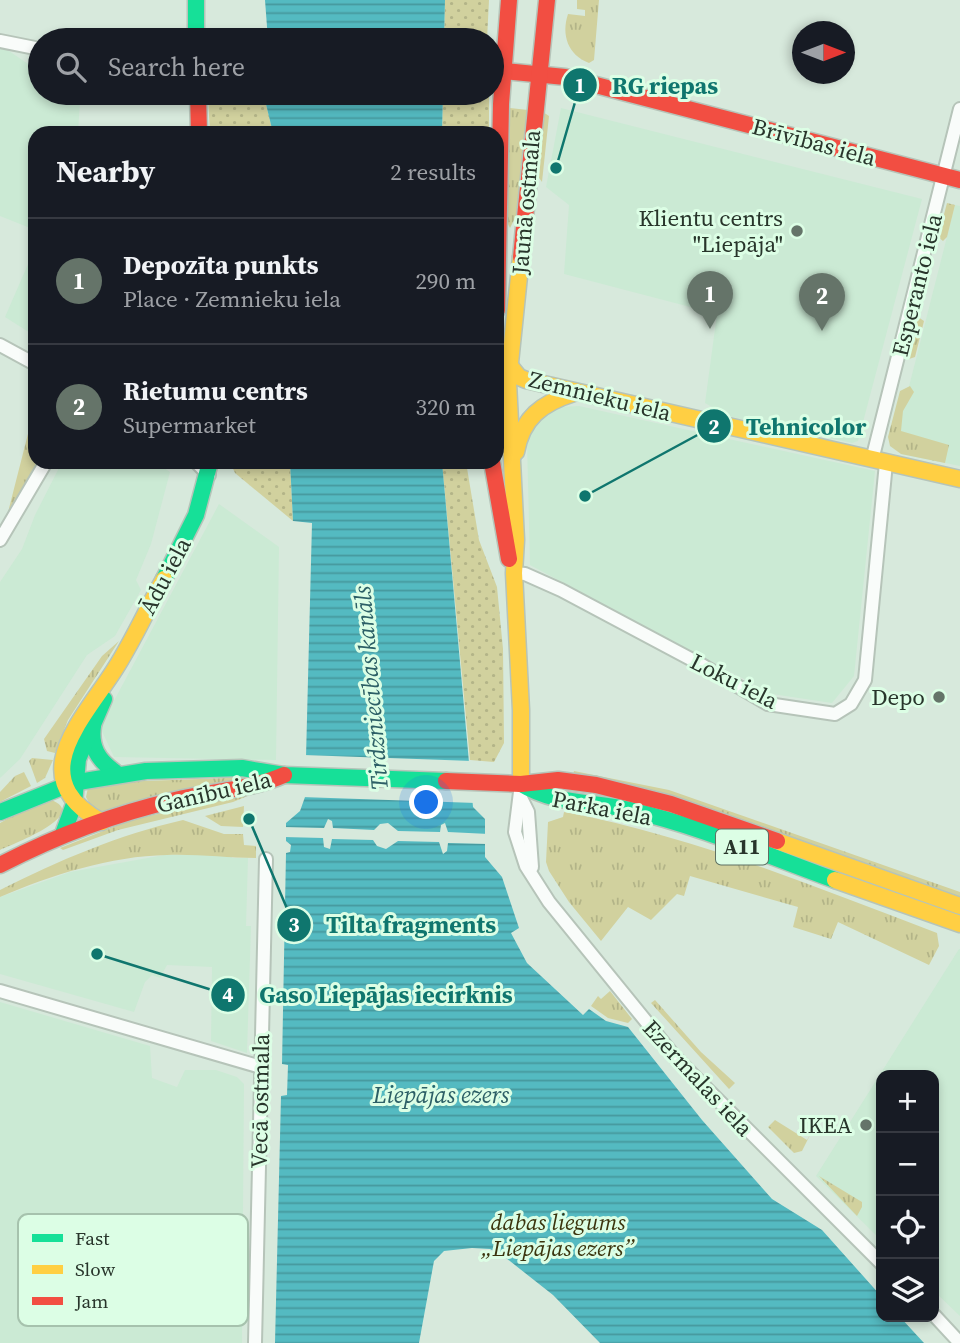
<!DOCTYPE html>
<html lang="en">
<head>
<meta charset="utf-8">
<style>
	body { margin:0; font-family:"Source Serif 4",serif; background:#242831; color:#f1f3f6 }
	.controls { position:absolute; right:21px; bottom:21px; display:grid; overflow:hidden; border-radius:14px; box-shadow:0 4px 10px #0003 }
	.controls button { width:63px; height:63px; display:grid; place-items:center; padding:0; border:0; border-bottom:2px solid #363941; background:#171b24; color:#f1f3f6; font:35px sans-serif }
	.compass { position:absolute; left:792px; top:21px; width:63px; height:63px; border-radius:50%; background:#171b24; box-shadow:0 4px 10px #0003; rotate:90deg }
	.you { position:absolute; left:427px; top:803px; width:24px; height:24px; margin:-18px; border:5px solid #fff; border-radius:50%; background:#1a73e8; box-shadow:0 0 0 10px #1a73e833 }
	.badge { display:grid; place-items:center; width:46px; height:46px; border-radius:50%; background:#657469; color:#fff; font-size:23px; font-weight:700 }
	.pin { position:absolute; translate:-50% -58px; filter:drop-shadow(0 2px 4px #0008) }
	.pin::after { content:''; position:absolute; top:37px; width:24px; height:21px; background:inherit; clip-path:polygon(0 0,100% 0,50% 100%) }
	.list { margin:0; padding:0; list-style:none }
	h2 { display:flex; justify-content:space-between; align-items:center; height:91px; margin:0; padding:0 28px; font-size:30px }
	h2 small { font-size:23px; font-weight:400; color:#9ea1a6 }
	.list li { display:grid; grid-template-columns:46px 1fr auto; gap:21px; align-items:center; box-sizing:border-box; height:126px; padding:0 28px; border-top:2px solid #363941 }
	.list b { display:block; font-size:26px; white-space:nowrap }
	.list p { margin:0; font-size:23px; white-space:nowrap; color:#9ea1a6 }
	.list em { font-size:23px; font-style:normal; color:#9ea1a6 }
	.icon { flex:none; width:38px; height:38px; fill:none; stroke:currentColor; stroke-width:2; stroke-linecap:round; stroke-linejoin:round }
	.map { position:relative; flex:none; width:960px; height:1343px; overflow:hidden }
	.search { position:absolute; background:#171b24; box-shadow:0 4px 10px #0003; left:28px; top:28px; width:476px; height:77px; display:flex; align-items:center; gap:18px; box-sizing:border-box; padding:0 24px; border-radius:38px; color:#9ea1a6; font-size:26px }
	.panel { position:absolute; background:#171b24; box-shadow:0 4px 10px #0003; left:28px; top:126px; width:476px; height:343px; border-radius:21px }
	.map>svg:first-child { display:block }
	.built { fill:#cbead4 }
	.grass { fill:url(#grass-tufts) }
	.park { fill:url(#park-dots) }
	.water { fill:url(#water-rules) }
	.pier { fill:#d7e9dc }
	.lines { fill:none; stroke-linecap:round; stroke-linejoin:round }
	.street-casing { stroke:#b6c4b9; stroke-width:16 }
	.fast-casing { stroke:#b6c4b9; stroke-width:19 }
	.slow-casing { stroke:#b6c4b9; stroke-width:19 }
	.jam-casing { stroke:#b6c4b9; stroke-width:19 }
	.street { stroke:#f9fcfa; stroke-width:12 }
	.fast { stroke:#16e098; stroke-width:16 }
	.slow { stroke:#ffcf43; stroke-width:16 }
	.jam { stroke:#f24e42; stroke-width:16 }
	.poi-dot { fill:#657469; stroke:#dcfee5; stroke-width:2.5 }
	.labels { text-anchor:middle; stroke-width:6; stroke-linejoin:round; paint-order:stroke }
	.shield { fill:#dcfee5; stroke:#5e7163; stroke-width:2 }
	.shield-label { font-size:21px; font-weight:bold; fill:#28352b }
	.street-label { font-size:23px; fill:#28352b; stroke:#dcfee5 }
	.poi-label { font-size:23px; fill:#28352b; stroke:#dcfee5; text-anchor:end }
	.park-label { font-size:23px; font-style:italic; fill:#3b340e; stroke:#dcfee5 }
	.water-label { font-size:24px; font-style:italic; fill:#2c5f66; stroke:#dcfee5 }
	.key { fill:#dcfee5; stroke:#a6c2ad; stroke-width:2 }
	.key-label { font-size:19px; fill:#28352b }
	.leader { fill:none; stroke:#0f766e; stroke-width:2.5 }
	.callout-dot { fill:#0f766e; stroke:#dcfee5; stroke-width:2.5 }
	.mark-label { font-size:21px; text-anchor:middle; font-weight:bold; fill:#fff }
	.callout-label { font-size:24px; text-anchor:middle; font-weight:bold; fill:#0f766e; stroke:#dcfee5; stroke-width:6; stroke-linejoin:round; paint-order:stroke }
</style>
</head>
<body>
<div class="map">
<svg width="960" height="1343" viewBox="0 0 960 1343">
	<defs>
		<pattern id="grass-tufts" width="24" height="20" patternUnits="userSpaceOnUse" patternTransform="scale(1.75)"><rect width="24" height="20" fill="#d1d19e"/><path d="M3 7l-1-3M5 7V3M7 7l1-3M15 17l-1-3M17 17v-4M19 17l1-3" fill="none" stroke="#b3b488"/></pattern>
		<pattern id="park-dots" width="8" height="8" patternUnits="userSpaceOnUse" patternTransform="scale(1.75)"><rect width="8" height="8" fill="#d1d19e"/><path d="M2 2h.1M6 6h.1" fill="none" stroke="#b3b488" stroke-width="1.8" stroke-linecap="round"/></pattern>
		<pattern id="water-rules" width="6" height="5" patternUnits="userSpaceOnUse" patternTransform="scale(1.75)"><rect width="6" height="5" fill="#54bac1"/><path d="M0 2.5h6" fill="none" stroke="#46989d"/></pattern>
	</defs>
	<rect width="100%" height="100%" fill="#d7e9dc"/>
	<g class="built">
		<polygon points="0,45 40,72 40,93 69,93 80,101 78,133 35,133 35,230 0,216"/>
		<polygon points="561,108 922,199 858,441 852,443 728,416 705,403 717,314 564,274 569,205 546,187"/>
		<polygon points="955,205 960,206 960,466 901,454 897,434"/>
		<polygon points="35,248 35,336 5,317"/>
		<polygon points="579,406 875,471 854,676 832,703 772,694 530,565 527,442 533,430 545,417 560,407"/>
		<polygon points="62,462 155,462 170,472 151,544 136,580 141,590 115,636 87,655 20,759 0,778 0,582 22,549 35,515"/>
		<polygon points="219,504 279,547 276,760 114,757 100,727"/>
		<polygon points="164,855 231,855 232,858 248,858 246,926 251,926 247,1053 211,1041 212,967 167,965 160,978 152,975 145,982 134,1012 0,974 0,897 70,872"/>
		<polygon points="959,949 960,949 960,1316 934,1291 934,1075 881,1075 881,1240 816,1176"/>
		<polygon points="0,1002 150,1046 152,1078 177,1087 185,1070 216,1070 237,1077 244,1084 242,1343 0,1343"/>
	</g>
	<g class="grass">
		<path d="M577,0H599L594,60L589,63C568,55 561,35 568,14L585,16V10L577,9Z"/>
		<polygon points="510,108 528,110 516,216 510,228 507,222"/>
		<polygon points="543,112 549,116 542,182 537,175"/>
		<polygon points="947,203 955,205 947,237 943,241 938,237"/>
		<polygon points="918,317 924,321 915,357 909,359 907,354"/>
		<polygon points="910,386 914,392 903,411 901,431 949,445 945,463 901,454 890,446 888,437 900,391"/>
		<polygon points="31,422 35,423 35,462 38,462 5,524"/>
		<polygon points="119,641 68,720 55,753 47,751 44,739 102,656"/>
		<polygon points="32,758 53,760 45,778 37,783 29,761"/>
		<polygon points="574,771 669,790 960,892 960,897 573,775"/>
		<polygon points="24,772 31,786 0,802 0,792 15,776"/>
		<polygon points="255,777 102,812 92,809 86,797 89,783"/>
		<polygon points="257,792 233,802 118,830 63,850 60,848 131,820"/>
		<path d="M45,798C98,812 13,844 0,850V823Z"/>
		<polygon points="244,806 243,827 221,826 205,816"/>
		<path d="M564,812C693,836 815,887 937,933L939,946L929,965L838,922L831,939L793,927L798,907L690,876L684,896L677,894L651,920L628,907L601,941L569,902L549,871L546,862L548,822L563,817Z"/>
		<path d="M183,820L224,834H243L244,845L256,846V858C227,858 198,854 167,855C111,856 51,875 0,897V890C60,860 118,835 183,820Z"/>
		<polygon points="610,991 632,1019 628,1023 608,1018 591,1006 598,996 601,999"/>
		<polygon points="655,1000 701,1052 735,1083 729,1089 651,1003"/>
		<polygon points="775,1120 807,1140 811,1133 802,1151 794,1153 768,1127"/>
		<polygon points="819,1176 862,1202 862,1207 857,1216"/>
	</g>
	<g class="park">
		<polygon points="445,0 489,0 487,40 444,40"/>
		<polygon points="443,93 489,93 489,133 442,133"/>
		<polygon points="264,96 273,133 210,133 208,98"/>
		<polygon points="230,462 290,462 293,521 235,473"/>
		<polygon points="442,462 466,462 479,540 497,587 503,649 504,743 494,762 470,760"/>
	</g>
	<g class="water">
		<polygon points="265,0 445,0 444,40 268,40"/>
		<polygon points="272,93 443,93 442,133 273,133 264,96 271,96"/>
		<polygon points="290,462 442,462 473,807 485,819 485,857 502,877 519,928 511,933 527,963 583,1015 589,1009 606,1021 628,1027 702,1120 772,1199 822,1230 881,1296 881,1317 900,1317 924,1343 600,1343 553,1295 506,1258 490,1249 472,1248 444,1251 434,1261 419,1343 275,1343 281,1096 287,1095 288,1065 282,1064 286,853 290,852 291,845 286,841 286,823 300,811 305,797 312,523 293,521"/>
	</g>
	<g class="pier">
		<polygon points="304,755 473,761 476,803 301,797"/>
		<polygon points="328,819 332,821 333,828 374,830 380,824 388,823 398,831 440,832 441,825 445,823 448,832 489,834 488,844 448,843 447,851 443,854 439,842 398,841 386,849 377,846 373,840 332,839 330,849 324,847 323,838 283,837 283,827 324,828"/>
	</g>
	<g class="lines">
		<g class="street-casing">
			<g id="street">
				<polyline points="0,41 40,49"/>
				<polyline points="0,345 35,364"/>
				<polyline points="872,460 960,109"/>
				<polyline points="196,462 209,475"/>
				<polyline points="0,540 46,462"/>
				<polyline points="514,573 525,574 561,590 700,664 768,704 835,714 851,704 865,680 886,463"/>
				<polyline points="521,784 515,832 526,866 549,902 675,1057 881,1263"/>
				<polyline points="521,798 528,812 532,867"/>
				<polyline points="0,991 261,1067"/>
				<polyline points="934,1315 960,1343"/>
				<polyline points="255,1343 266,859"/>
			</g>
		</g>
		<g class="fast-casing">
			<g id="fast">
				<polyline points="196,0 196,40"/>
				<polyline points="164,579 196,515 210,462"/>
				<path d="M93,726C90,747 98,760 115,772"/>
				<path d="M521,784C556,805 591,801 630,810C700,826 768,856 835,880"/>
				<polyline points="0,812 72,783 146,771 242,768 284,775 446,781"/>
				<polyline points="63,834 74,804 78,759 104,699"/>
			</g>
		</g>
		<g class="slow-casing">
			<g id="slow">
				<polyline points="521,257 508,382 516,540 514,573 521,710 521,784"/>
				<polyline points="497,350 519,377 526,380 960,479"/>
				<path d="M516,452C522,418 542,403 574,393"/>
				<path d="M102,822C22,778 82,721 115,669C133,641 147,609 164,579"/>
				<polyline points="777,841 960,906"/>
				<polyline points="835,880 960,924"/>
			</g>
		</g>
		<g class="jam-casing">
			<g id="jam">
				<polyline points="504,71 565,77 960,180"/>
				<polyline points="198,93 199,133"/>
				<polyline points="521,257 547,0"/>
				<polyline points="497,310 501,104 509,0"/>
				<polyline points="492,462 509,559"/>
				<polyline points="446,781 521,784 558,780 596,785 671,804 777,841"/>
				<path d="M0,865C56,836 114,814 175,800C211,791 250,790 284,775"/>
			</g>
		</g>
		<use href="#street" class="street"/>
		<use href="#fast" class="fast"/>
		<use href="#slow" class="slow"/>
		<use href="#jam" class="jam"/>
	</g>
	<g class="poi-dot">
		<circle cx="797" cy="231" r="7"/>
		<circle cx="939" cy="697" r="7"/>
		<circle cx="866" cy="1125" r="7"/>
	</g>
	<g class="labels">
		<rect class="shield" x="716" y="829.5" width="52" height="35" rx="5"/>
		<g class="shield-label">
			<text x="742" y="854">A11</text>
		</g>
		<g class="street-label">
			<text transform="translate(814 142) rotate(15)" y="8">Brīvības iela</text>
			<text transform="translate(526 202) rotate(-85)" y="8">Jaunā ostmala</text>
			<text transform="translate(917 285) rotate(-76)" y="8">Esperanto iela</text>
			<text transform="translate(600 396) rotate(14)" y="8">Zemnieku iela</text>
			<text transform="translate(165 576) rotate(-62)" y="8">Ādu iela</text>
			<text transform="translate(734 681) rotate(27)" y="8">Loku iela</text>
			<text transform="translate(214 792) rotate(-13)" y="8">Ganību iela</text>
			<text transform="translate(602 808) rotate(11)" y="8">Parka iela</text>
			<text transform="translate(698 1078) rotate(47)" y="8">Ezermalas iela</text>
			<text transform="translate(260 1101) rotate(-89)" y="8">Vecā ostmala</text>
		</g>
		<g class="poi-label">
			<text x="783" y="226">Klientu centrs<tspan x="783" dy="26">"Liepāja"</tspan></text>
			<text x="925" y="705">Depo</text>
			<text x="852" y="1133">IKEA</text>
		</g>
		<g class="park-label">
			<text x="558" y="1230">dabas liegums<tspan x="558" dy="26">„Liepājas ezers”</tspan></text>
		</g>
		<g class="water-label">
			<text transform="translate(371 688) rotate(-95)" y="8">Tirdzniecības kanāls</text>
			<text x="441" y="1103">Liepājas ezers</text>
		</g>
	</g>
	<rect x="18" y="1214" width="230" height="112" rx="10" class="key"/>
	<rect x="32" y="1234" width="31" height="8" fill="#16e098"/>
	<rect x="32" y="1265" width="31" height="9" fill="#ffcf43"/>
	<rect x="32" y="1297" width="31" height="8" fill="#f24e42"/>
	<g class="key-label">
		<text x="75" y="1245">Fast</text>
		<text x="75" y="1276">Slow</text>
		<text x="75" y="1308">Jam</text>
	</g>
	<path class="leader" d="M556 168L580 85M585 496L714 426M249 819L294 925M97 954L228 995"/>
	<g class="callout-dot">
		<circle cx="556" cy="168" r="7"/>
		<circle cx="585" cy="496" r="7"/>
		<circle cx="249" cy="819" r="7"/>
		<circle cx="97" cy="954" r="7"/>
		<circle cx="580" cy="85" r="18"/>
		<circle cx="714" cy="426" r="18"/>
		<circle cx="294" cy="925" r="18"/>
		<circle cx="228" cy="995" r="18"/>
	</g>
	<g class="mark-label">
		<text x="580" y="93">1</text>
		<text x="714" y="434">2</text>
		<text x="294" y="932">3</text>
		<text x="228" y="1002">4</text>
	</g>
	<g class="callout-label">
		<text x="665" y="94">RG riepas</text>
		<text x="806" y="435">Tehnicolor</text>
		<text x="411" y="933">Tilta fragments</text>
		<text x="386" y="1003">Gaso Liepājas iecirknis</text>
	</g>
</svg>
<div class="controls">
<button>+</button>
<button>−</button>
<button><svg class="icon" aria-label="locate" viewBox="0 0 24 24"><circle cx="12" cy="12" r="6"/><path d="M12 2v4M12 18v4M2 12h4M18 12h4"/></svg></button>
<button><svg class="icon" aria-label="layers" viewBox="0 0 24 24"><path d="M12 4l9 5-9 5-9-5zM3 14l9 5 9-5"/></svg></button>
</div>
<svg class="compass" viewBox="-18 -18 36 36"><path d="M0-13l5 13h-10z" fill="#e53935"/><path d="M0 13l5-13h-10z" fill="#9ea1a6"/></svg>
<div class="you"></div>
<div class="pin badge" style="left:710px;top:329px">1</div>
<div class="pin badge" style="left:822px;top:331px">2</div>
<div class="search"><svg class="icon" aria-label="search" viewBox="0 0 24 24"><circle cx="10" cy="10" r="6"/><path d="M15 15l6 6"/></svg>Search here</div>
<section class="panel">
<h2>Nearby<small>2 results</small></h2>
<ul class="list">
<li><span class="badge">1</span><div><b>Depozīta punkts</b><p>Place · Zemnieku iela</p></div><em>290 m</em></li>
<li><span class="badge">2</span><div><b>Rietumu centrs</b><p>Supermarket</p></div><em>320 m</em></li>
</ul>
</section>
</div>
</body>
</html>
